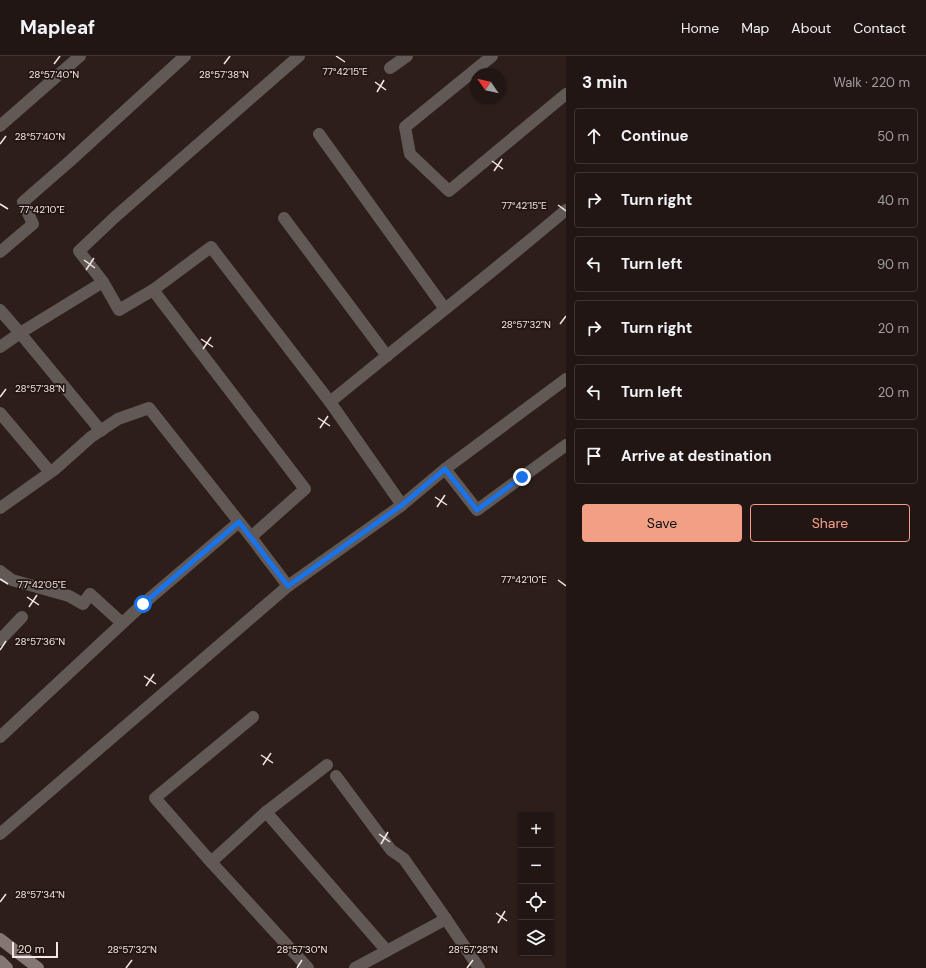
<!DOCTYPE html>
<html lang="en">
<head>
<meta charset="utf-8">
<style>
	body { margin:0; font-family:"DM Sans",sans-serif; background:#2e2322; color:#f1f3f6 }
	.controls { position:absolute; right:12px; bottom:12px; display:grid; overflow:hidden; border-radius:4px; box-shadow:0 1px 3px #0004 }
	.controls button { width:36px; height:36px; display:grid; place-items:center; padding:0; border:0; border-bottom:1px solid #3f3534; background:#221614; color:#f1f3f6; font:20px sans-serif }
	.compass { position:absolute; left:470px; top:12px; width:36px; height:36px; border-radius:50%; background:#221614; box-shadow:0 1px 3px #0004; rotate:304deg }
	.scale { position:absolute; left:12px; bottom:10px; width:46px; box-sizing:border-box; padding-left:4px; border:2px solid #f2e7e4; border-top:0; font-size:11px; line-height:14px; white-space:nowrap; color:#f2e7e4; -webkit-text-stroke:3px #231511; paint-order:stroke }
	.stop { position:absolute; width:12px; height:12px; margin:-9px; border:3px solid #1a73e8; border-radius:50%; background:#fff }
	.stop.end { background:#1a73e8; border-color:#fff; box-shadow:0 1px 4px #0008 }
	.list { margin:0; padding:0; list-style:none }
	h2 { display:flex; justify-content:space-between; align-items:center; height:52px; margin:0; padding:0 16px; font-size:17px }
	h2 small { font-size:13px; font-weight:400; color:#a29fa0 }
	.list li { display:grid; grid-template-columns:26px 1fr auto; gap:12px; align-items:center; box-sizing:border-box; height:56px; margin:0 8px 8px; padding:0 8px; border:1px solid #3f3534; border-radius:4px }
	.list b { display:block; font-size:15px; white-space:nowrap }
	.list em { font-size:13px; font-style:normal; color:#a29fa0 }
	.actions { display:flex; gap:8px; padding:12px 16px }
	.actions a { flex:1; padding:9px 0; border:1px solid #f39f86; border-radius:4px; text-align:center; font-size:14px; color:#f39f86 }
	.actions .main { background:#f39f86; color:#111 }
	.icon { flex:none; width:22px; height:22px; fill:none; stroke:currentColor; stroke-width:2; stroke-linecap:round; stroke-linejoin:round }
	.map { position:relative; flex:none; width:566px; height:912px; overflow:hidden }
	header { display:flex; align-items:center; gap:24px; box-sizing:border-box; height:56px; padding:0 20px; background:#221614; border-bottom:1px solid #3f3534 }
	header strong { font-size:19px }
	nav { display:flex; gap:22px; margin-inline-start:auto; font-size:14px }
	main { display:flex }
	aside { flex:1; background:#221614 }
	.map>svg:first-child { display:block }
	.lines { fill:none; stroke-linecap:round; stroke-linejoin:round }
	.street { stroke:#605956; stroke-width:12 }
	.secondary { stroke:#847773; stroke-width:12 }
	.route { stroke:#1a73e8; stroke-width:5 }
	.ticks { fill:none; stroke:#f2e7e4; stroke-width:1.5 }
	.ticks-label { font-size:10px; text-anchor:middle; fill:#f2e7e4; stroke:#231511; stroke-width:3.5; stroke-linejoin:round; paint-order:stroke }
</style>
</head>
<body>
<header>
<strong>Mapleaf</strong>
<nav><a>Home</a><a>Map</a><a>About</a><a>Contact</a></nav>
</header>
<main>
<div class="map">
<svg width="566" height="912" viewBox="0 0 566 912">
	<rect width="100%" height="100%" fill="#2d1e1a"/>
	<g class="lines">
		<g class="street">
			<polyline points="492,0 405,71 410,98 449,135 566,38"/>
			<polyline points="390,12 407,0"/>
			<polyline points="0,70 80,0"/>
			<polyline points="319,78 445,253"/>
			<polyline points="284,162 387,300"/>
			<polyline points="0,196 33,168 23,146 70,105 185,0"/>
			<polyline points="153,234 211,191 330,346"/>
			<polyline points="0,254 20,277 101,375"/>
			<polyline points="0,291 20,277 103,226"/>
			<polyline points="0,357 50,416"/>
			<polyline points="445,413 477,454 566,389"/>
			<path d="M402,449L330,346C408,282 488,220 566,154"/>
			<polyline points="0,452 55,413 91,381 118,363 149,352 251,481"/>
			<polyline points="0,515 12,524 69,540 83,548 90,538 122,567"/>
			<polyline points="288,530 251,481 305,433 153,234 119,254 103,226 79,195 115,161 299,0"/>
			<polyline points="0,584 22,561"/>
			<polyline points="253,661 155,742 211,806 308,912"/>
			<polyline points="0,681 143,548 239,466"/>
			<polyline points="336,720 391,794 404,803 446,863 479,912"/>
			<polyline points="266,756 387,895"/>
			<polyline points="0,778 288,530 402,449 445,413 566,323"/>
			<polyline points="211,806 266,756 327,709"/>
			<polyline points="355,912 446,863"/>
		</g>
		<g class="secondary">
			<polyline points="0,883 38,912"/>
			<polyline points="0,905 7,912"/>
		</g>
	</g>
	<g class="lines">
		<polyline class="route" points="143,548 239,466 288,530 402,449 445,413 477,454 522,421"/>
	</g>
	<path class="ticks" d="M336,0L345,6M54,8L60,0M224,8L230,0M375,26L386,34M377,36L384,24M0,88L6,80M492,105L503,113M494,115L502,103M0,148L8,153M558,149L566,155M84,204L95,212M86,214L94,202M560,268L566,260M201,283L213,291M203,293L211,281M0,341L6,333M318,362L330,370M320,372L328,360M435,441L447,449M437,451L445,439M0,523L8,528M558,524L566,530M27,541L39,549M29,551L37,539M0,594L6,585M144,620L156,628M146,630L154,618M261,699L273,707M263,709L271,697M379,778L390,786M381,788L388,776M0,846L6,838M496,857L507,865M498,867L505,855M126,912L132,904M297,912L302,904M467,912L473,904"/>
	<g class="ticks-label">
		<text x="345" y="19">77°42'15"E</text>
		<text x="54" y="22">28°57'40"N</text>
		<text x="224" y="22">28°57'38"N</text>
		<text x="40" y="84">28°57'40"N</text>
		<text x="524" y="153">77°42'15"E</text>
		<text x="42" y="157">77°42'10"E</text>
		<text x="526" y="272">28°57'32"N</text>
		<text x="40" y="336">28°57'38"N</text>
		<text x="524" y="527">77°42'10"E</text>
		<text x="42" y="532">77°42'05"E</text>
		<text x="40" y="589">28°57'36"N</text>
		<text x="40" y="842">28°57'34"N</text>
		<text x="132" y="897">28°57'32"N</text>
		<text x="302" y="897">28°57'30"N</text>
		<text x="473" y="897">28°57'28"N</text>
	</g>
</svg>
<div class="controls">
<button>+</button>
<button>−</button>
<button><svg class="icon" aria-label="locate" viewBox="0 0 24 24"><circle cx="12" cy="12" r="6"/><path d="M12 2v4M12 18v4M2 12h4M18 12h4"/></svg></button>
<button><svg class="icon" aria-label="layers" viewBox="0 0 24 24"><path d="M12 4l9 5-9 5-9-5zM3 14l9 5 9-5"/></svg></button>
</div>
<svg class="compass" viewBox="-18 -18 36 36"><path d="M0-13l5 13h-10z" fill="#e53935"/><path d="M0 13l5-13h-10z" fill="#a29fa0"/></svg>
<div class="scale">20 m</div>
<div class="stop" style="left:143px;top:548px"></div>
<div class="stop end" style="left:522px;top:421px"></div>
</div>
<aside>
<h2>3 min<small>Walk · 220 m</small></h2>
<ul class="list">
<li><svg class="icon" aria-label="ahead" viewBox="0 0 24 24"><path d="M12 20V5M6 11l6-6 6 6"/></svg><div><b>Continue</b></div><em>50 m</em></li>
<li><svg class="icon" aria-label="right" viewBox="0 0 24 24"><path d="M7 20v-9h11M14 6l5 5-5 5"/></svg><div><b>Turn right</b></div><em>40 m</em></li>
<li><svg class="icon" aria-label="left" viewBox="0 0 24 24"><path d="M17 20v-9H6M10 6l-5 5 5 5"/></svg><div><b>Turn left</b></div><em>90 m</em></li>
<li><svg class="icon" aria-label="right" viewBox="0 0 24 24"><path d="M7 20v-9h11M14 6l5 5-5 5"/></svg><div><b>Turn right</b></div><em>20 m</em></li>
<li><svg class="icon" aria-label="left" viewBox="0 0 24 24"><path d="M17 20v-9H6M10 6l-5 5 5 5"/></svg><div><b>Turn left</b></div><em>20 m</em></li>
<li><svg class="icon" aria-label="arrive" viewBox="0 0 24 24"><path d="M6 21V4h12l-3 4 3 4H6"/></svg><div><b>Arrive at destination</b></div></li>
</ul>
<div class="actions"><a class="main">Save</a><a>Share</a></div>
</aside>
</main>
</body>
</html>
